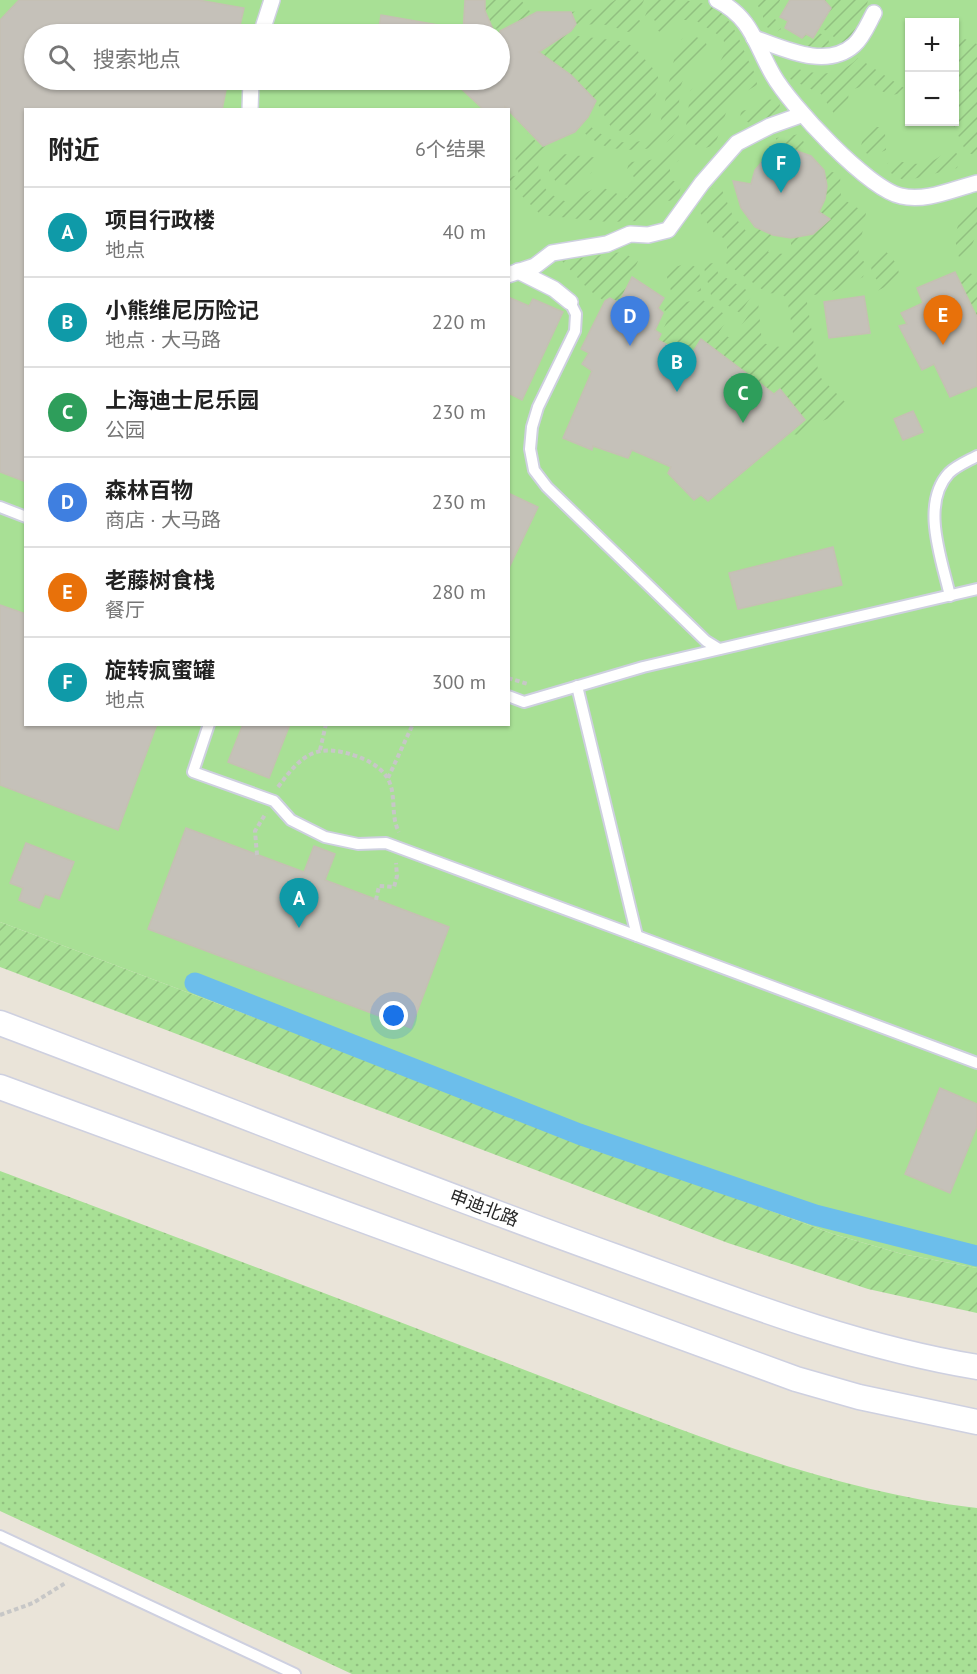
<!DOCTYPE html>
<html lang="zh">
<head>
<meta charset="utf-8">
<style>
	body { margin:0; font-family:"PT Sans","Noto Sans SC",sans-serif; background:#f2f2f2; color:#222 }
	.controls { position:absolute; right:18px; top:18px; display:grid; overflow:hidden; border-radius:0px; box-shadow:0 2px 4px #0004 }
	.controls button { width:54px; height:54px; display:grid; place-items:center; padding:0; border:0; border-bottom:2px solid #e0e0e0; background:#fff; color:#222; font:30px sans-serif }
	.you { position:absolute; left:394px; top:1016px; width:21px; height:21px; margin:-15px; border:4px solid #fff; border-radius:50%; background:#1a73e8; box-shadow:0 0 0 9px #1a73e833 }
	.badge { display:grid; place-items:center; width:39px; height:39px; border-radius:50%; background:#394bf6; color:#fff; font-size:20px; font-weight:700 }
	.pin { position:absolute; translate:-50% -50px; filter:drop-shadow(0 2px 3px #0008) }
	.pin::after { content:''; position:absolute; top:32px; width:21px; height:18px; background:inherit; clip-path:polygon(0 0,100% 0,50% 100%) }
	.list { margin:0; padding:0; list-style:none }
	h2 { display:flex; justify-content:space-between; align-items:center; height:78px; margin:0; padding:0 24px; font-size:26px }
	h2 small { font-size:20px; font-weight:400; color:#767676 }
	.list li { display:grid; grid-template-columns:39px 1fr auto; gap:18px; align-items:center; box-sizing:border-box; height:90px; padding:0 24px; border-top:2px solid #e0e0e0 }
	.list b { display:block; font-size:22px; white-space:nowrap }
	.list p { margin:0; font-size:20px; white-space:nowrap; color:#767676 }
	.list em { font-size:20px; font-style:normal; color:#767676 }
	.icon { flex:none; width:33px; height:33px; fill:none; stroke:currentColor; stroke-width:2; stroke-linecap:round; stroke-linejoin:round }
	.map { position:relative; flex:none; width:977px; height:1674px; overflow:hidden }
	.search { position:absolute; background:#fff; box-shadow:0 2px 4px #0004; left:24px; top:24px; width:486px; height:66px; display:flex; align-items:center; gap:15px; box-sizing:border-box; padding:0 21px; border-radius:33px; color:#767676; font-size:22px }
	.panel { position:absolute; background:#fff; box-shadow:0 2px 4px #0004; left:24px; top:108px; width:486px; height:618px; border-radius:0px }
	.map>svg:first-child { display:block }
	.grass { fill:url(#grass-dots) }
	.park { fill:#a8e095; fill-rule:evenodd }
	.garden { fill:url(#garden-furrows) }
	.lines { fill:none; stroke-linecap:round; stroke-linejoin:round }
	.canal { stroke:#6cbeeb; stroke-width:21 }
	.building { fill:#c5c1b9; stroke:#c5c0b3; stroke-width:1.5 }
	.service-casing { stroke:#ced0e0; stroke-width:14 }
	.pedestrian-casing { stroke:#ced0e0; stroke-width:18 }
	.tertiary-casing { stroke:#ced0e0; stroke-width:27 }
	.path { stroke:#c7c7c7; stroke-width:4; stroke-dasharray:4.5 3; stroke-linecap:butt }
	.service { stroke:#fff; stroke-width:10 }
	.pedestrian { stroke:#fff; stroke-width:15 }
	.tertiary { stroke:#fff; stroke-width:24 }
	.labels { text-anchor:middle; stroke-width:5; stroke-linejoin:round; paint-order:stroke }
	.street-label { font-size:18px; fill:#272727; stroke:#fff }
</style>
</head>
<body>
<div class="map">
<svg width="977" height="1674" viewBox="0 0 977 1674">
	<defs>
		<pattern id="grass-dots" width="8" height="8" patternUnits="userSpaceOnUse" patternTransform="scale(1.5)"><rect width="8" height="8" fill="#a8e095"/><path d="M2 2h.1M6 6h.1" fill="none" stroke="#91c080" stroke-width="1.8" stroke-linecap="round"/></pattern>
		<pattern id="garden-furrows" width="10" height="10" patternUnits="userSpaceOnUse" patternTransform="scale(1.5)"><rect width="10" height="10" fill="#a8e095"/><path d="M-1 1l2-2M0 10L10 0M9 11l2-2" fill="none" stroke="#91c080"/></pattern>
	</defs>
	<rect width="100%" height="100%" fill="#eae4d9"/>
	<path class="grass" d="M0,1171C177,1237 354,1304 530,1372C675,1427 822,1490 977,1508V1674H352L0,1511Z"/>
	<path class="park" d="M0,0H977V1268L902,1254L833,1234L0,922ZM910,22H954V122H910ZM34,34H500V80H34ZM26,110H508V724H26Z"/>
	<g class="garden">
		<polygon points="485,0 521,0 532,14 504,28 493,29 485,11"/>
		<polygon points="615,0 644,0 636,18 646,25 642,31 626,32 610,25 576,24 571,12 603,8"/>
		<path d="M652,0C708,0 725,0 746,55C750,66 757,73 757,85L730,101L715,145L702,149L693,143L688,144L678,161L670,166V179L681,185L678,200L655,202L638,221L608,222L541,215L514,188H509V177L519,175L514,152L524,149L528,133L541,147L550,143L539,154C536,179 542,194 568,202L599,186L627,198L637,180L627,170L629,162C684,160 686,141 690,91L716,70L726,50L723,38L695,20H679L666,36L657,30L658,22L645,16Z"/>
		<polygon points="754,0 780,0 774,17 781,29 776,32 765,26 762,12"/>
		<path d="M824,0H868C864,22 854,36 836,49L835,38L827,31L819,28L830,8Z"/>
		<polygon points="571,31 578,36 620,41 633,46 657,73 659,82 648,125 630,135 611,127 596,101 571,75 537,50"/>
		<polygon points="817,32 828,37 830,50 806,48 798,45 806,34 813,38"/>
		<path d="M692,35L705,41L709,50C704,64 688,67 683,80C676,96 682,116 676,131C668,153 624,152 605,146C595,142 587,135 578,128L584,122C610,140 612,146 648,140L660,124L675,55L682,39Z"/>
		<polygon points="955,35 977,44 977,156 966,152 952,122 954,122"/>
		<path d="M858,58L907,90C892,99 884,94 872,83L848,91L849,106L837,118L821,94L790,79L789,74L795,68C818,76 840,77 858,58Z"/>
		<path d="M766,99L780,101C781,116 767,120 755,125L740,119L741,111L757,108Z"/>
		<polygon points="869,127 879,127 885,133 886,150 872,156 860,150 864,134"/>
		<polygon points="800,134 805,145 804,152 778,151 776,138"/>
		<path d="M954,150L960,158L957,168L905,181L889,172L887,164C895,158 911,165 924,164C936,162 943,151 954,150Z"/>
		<polygon points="563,154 600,158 591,173 567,185 556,182 549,171 550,164"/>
		<path d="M824,170L840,174L841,198L866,213L858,255L866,264L863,277L829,293L806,296L819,376L850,407C833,420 815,420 798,435L793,434L804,420L781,389L774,394L701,339L690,357L658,340L670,315L664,310L673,298L665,270L688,263L699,269L701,291L686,294V302L701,299L729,317L719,332L732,339L758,301L762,343L780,347L794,339L787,298L781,294L767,293L723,261L727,252V240L714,233L699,211L713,188L722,190L732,214L751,237L755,227L773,235L768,252L791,255V238L830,219L819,212C827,197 828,187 824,170Z"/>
		<path d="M977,201V232L969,253L959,257C951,235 958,214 977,201Z"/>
		<path d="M884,250C894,259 900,266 899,280L873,293L870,288L877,280L872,274L870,258L876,251Z"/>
		<polygon points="622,252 638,261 622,297 622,306 610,298 607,303 589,290 562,261"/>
		<polygon points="715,263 718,273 753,294 740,313 711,295 703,264"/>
		<polygon points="962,270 977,276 977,317 961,283"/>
		<polygon points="0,922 833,1234 902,1254 977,1268 977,1313 868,1289 728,1243 0,967"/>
	</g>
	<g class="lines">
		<polyline class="canal" points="195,983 579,1134 815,1215 977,1256"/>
	</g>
	<g class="building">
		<polygon points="19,0 198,0 244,8 238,34 34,34 34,80 228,80 222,110 26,110 26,482 0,472 0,20"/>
		<polygon points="465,0 485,0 485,11 495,34 463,34"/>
		<polygon points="790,0 824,0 831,8 813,38 806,34 802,38 785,28 788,21 780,17"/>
		<polygon points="537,12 571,12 576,24 571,31 539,52 571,75 596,101 588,117 575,132 543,146 508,110 505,107 505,110 484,110 452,80 500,80 500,31"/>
		<polygon points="381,15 445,26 444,34 378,34"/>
		<polygon points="791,149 811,156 824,170 827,186 825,199 819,212 830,219 813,234 791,238 773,235 755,227 741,208 733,181 751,184 755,170 766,157 778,151"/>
		<polygon points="955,272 977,317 977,386 950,397 934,364 922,370 899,326 907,324 901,313 923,303 917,288"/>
		<polygon points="632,277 664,298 658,308 663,313 655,330 661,334 658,340 690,357 701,339 774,394 780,389 805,420 708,501 701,495 694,500 668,473 671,467 632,450 628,458 593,446 592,450 563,438 592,371 582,364 589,353 581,349 605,301 610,298 619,303"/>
		<polygon points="864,296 870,333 829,338 824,302"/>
		<polygon points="508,297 529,306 533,299 563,312 522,400 508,393"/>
		<polygon points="913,411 923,432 903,440 894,419"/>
		<polygon points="508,493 538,507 508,570"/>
		<polygon points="833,547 842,585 738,609 729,573"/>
		<polygon points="0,605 26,614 26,724 157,724 118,830 0,785"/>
		<polygon points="243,724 290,724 269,778 228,762"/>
		<polygon points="186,828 304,872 314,846 335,854 325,880 449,927 411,1028 148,929"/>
		<polygon points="26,843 74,862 59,899 45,894 39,908 19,900 23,888 10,883"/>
		<polygon points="940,1088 977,1104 977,1126 950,1193 905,1174"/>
	</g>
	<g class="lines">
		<g class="service-casing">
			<g id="service">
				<polyline points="570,302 576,314 575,331 538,407 532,427 530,449 534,470 547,487 706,641 719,649"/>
				<polyline points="0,507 26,517"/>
				<path d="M950,596C942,560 920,504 949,473C956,466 968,461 977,456"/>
				<polyline points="508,696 524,702 643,667 977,589"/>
				<polyline points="209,724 193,772 274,801 291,820 325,837 358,844 386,843 637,936 577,686"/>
				<polyline points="637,936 977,1063"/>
				<polyline points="0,1536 295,1674"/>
			</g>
		</g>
		<g class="pedestrian-casing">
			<g id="pedestrian">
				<path d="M717,0C752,18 755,44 773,75C790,105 868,189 901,196C926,202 953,189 977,183"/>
				<polyline points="261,34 272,0"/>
				<path d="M754,38C783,48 826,70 854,45C863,37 868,24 874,13"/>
				<polyline points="250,110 251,80"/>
				<polyline points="518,271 554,289 570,302"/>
				<polyline points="508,275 535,266 552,253 607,244 630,234 648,235 668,230 702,183 737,143 770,126 801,115"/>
			</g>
		</g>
		<g class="tertiary-casing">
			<g id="tertiary">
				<path d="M0,1023C205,1100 408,1182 614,1256C733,1299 851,1346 977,1367"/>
				<polyline points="0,1087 796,1379 859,1397 977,1422"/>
			</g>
		</g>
		<g class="path">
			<polyline points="508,678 528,684"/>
			<polyline points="320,750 326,724"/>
			<polyline points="388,778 413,724"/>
			<path d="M278,787C303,753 317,742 359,757C369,761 382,768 388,779C397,796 390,816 399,832"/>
			<polyline points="257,855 255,831 266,813"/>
			<polyline points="376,900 379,886 394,887 397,876 396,863"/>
			<polyline points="0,1615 33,1603 67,1582"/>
		</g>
		<use href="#service" class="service"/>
		<use href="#pedestrian" class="pedestrian"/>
		<use href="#tertiary" class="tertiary"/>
	</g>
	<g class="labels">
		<g class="street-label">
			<text transform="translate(484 1208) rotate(21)" y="6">申迪北路</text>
		</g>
	</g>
</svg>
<div class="controls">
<button>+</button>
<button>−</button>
</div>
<div class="you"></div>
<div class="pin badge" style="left:299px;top:928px;background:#0f9aa8">A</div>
<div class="pin badge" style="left:677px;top:392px;background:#0f9aa8">B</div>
<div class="pin badge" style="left:743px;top:423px;background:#2e9e5b">C</div>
<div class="pin badge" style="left:630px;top:346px;background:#3f7fe0">D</div>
<div class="pin badge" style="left:943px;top:345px;background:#e8710a">E</div>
<div class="pin badge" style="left:781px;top:193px;background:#0f9aa8">F</div>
<div class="search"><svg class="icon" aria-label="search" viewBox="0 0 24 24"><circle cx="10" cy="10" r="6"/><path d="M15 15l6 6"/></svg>搜索地点</div>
<section class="panel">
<h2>附近<small>6个结果</small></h2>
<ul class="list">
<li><span class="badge" style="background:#0f9aa8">A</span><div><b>项目行政楼</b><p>地点</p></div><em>40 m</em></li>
<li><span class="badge" style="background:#0f9aa8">B</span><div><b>小熊维尼历险记</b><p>地点 · 大马路</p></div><em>220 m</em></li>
<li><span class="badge" style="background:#2e9e5b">C</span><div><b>上海迪士尼乐园</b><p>公园</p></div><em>230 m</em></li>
<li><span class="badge" style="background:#3f7fe0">D</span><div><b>森林百物</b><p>商店 · 大马路</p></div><em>230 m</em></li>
<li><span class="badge" style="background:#e8710a">E</span><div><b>老藤树食栈</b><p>餐厅</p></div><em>280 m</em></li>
<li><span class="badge" style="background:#0f9aa8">F</span><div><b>旋转疯蜜罐</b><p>地点</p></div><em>300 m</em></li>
</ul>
</section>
</div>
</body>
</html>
